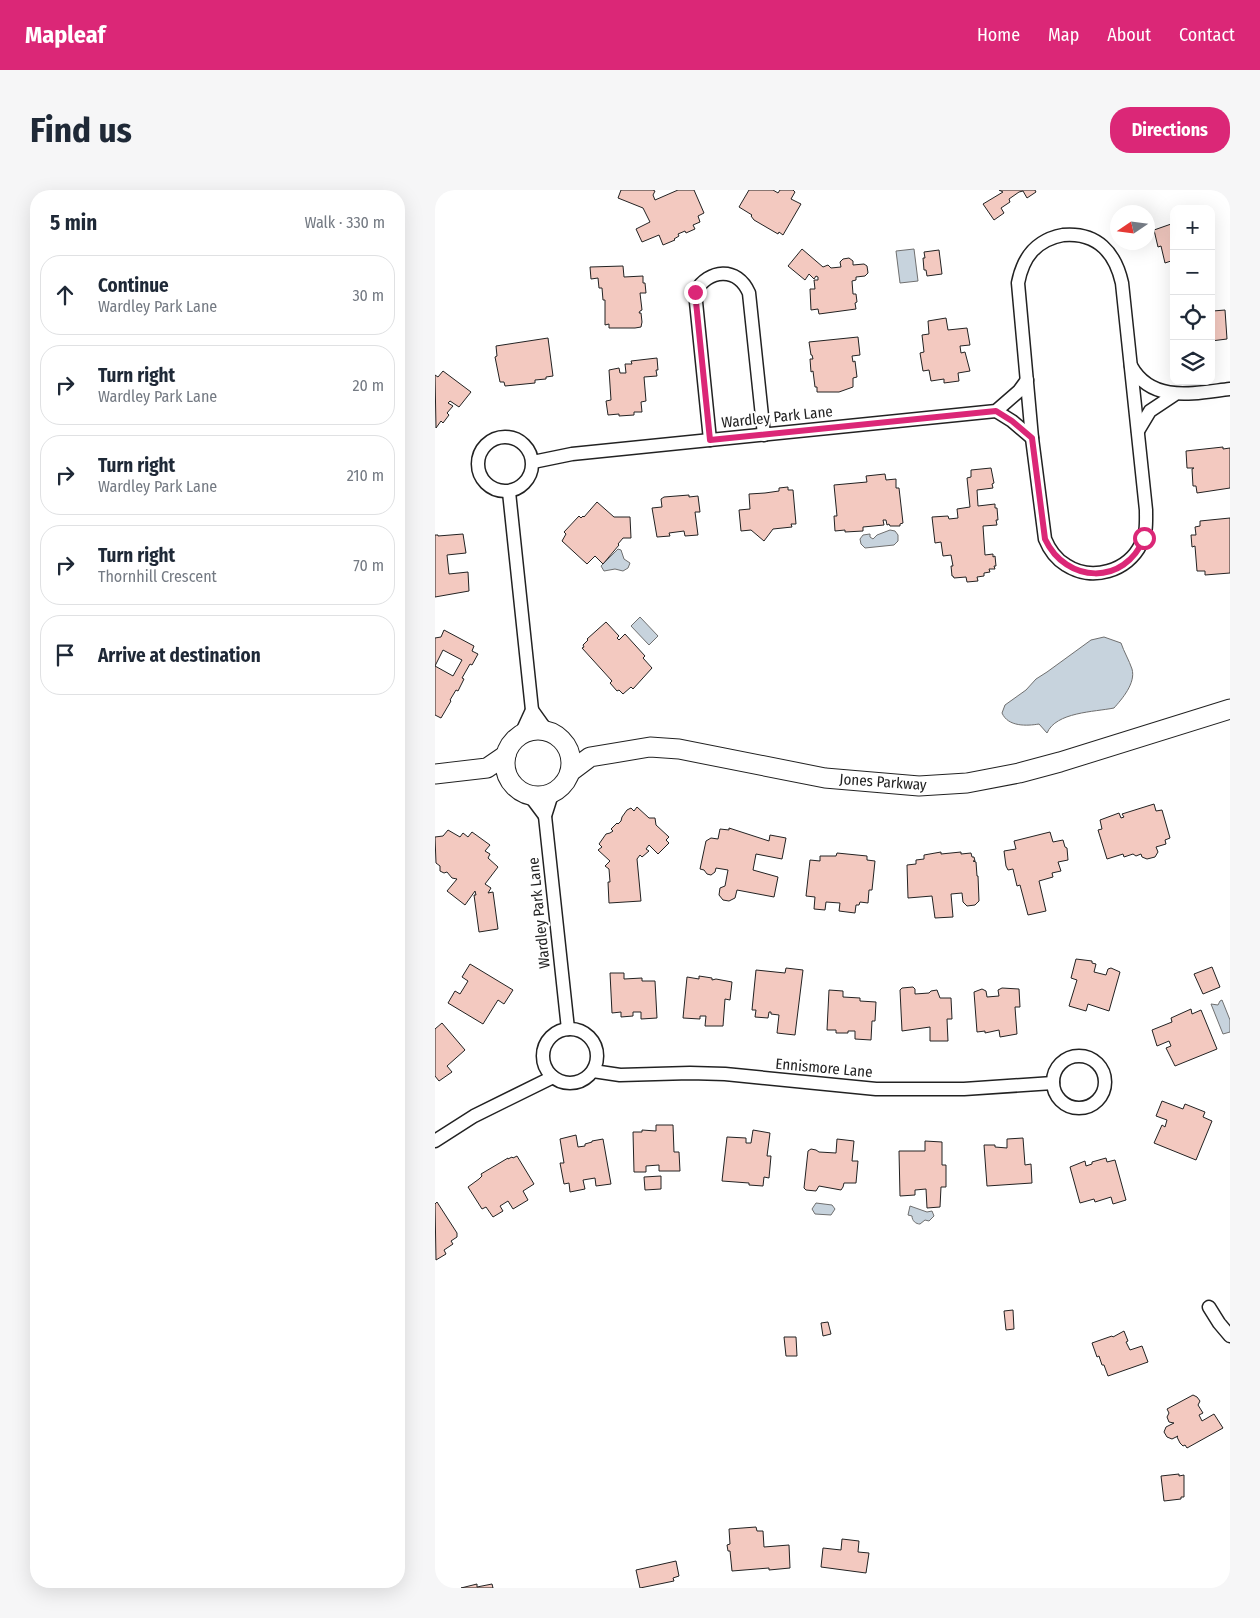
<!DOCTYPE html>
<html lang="en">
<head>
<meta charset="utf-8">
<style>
	body { margin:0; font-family:"Fira Sans Condensed",sans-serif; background:#f6f6f7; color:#1f2937 }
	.controls { position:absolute; right:15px; top:15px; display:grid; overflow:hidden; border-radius:10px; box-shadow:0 5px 20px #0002 }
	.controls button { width:45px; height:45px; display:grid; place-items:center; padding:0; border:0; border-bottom:1px solid #e0e1e3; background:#fff; color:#1f2937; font:25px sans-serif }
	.compass { position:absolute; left:675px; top:15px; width:45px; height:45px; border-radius:50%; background:#fff; box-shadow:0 5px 20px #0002; rotate:257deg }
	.stop { position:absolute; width:15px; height:15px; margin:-11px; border:4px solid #db2777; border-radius:50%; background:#fff }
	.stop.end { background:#db2777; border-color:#fff; box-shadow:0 1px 5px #0008 }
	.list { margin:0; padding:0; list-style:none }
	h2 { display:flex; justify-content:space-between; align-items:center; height:65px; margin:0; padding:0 20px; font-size:21px }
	h2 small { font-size:16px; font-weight:400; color:#747a83 }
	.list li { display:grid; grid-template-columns:32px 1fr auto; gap:15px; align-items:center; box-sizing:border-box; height:80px; margin:0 10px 10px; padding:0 10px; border:1px solid #e0e1e3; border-radius:20px }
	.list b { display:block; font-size:19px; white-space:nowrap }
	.list p { margin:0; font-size:16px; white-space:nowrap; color:#747a83 }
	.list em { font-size:16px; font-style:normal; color:#747a83 }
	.icon { flex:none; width:28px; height:28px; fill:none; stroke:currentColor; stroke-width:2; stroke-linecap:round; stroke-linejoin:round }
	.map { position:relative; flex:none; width:795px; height:1398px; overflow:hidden; border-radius:20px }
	header { display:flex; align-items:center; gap:30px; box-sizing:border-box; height:70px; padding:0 25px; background:#db2777; color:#fff }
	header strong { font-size:24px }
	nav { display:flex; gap:28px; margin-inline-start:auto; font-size:18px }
	.intro { display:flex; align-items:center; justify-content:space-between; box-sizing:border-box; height:120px; padding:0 30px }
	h1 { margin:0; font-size:35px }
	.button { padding:12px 22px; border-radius:20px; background:#db2777; color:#fff; font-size:18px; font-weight:700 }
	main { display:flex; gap:30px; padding:0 30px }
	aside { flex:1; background:#fff; border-radius:20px; box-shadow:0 5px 20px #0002 }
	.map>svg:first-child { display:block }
	.water { fill:#c7d3dd; stroke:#6f6f6f }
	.building { fill:#f3c9c0; stroke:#222 }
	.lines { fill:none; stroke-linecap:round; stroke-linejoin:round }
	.street-casing { stroke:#222; stroke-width:15 }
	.secondary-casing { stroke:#222; stroke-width:21 }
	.street { stroke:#fff; stroke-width:12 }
	.secondary { stroke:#fff; stroke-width:19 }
	.route { stroke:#db2777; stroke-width:6 }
	.labels { text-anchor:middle; stroke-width:4; stroke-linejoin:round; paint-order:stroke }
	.street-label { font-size:15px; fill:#222; stroke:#fff }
</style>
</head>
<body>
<header>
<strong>Mapleaf</strong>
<nav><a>Home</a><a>Map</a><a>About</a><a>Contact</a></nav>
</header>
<div class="intro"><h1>Find us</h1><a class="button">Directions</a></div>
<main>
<aside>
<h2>5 min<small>Walk · 330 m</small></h2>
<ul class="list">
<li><svg class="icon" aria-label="ahead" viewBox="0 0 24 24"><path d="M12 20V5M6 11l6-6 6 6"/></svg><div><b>Continue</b><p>Wardley Park Lane</p></div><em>30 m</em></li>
<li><svg class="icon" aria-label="right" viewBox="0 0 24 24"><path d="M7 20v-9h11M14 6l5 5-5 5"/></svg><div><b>Turn right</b><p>Wardley Park Lane</p></div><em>20 m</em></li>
<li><svg class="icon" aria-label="right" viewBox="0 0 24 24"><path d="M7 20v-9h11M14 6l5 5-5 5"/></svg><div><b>Turn right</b><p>Wardley Park Lane</p></div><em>210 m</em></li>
<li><svg class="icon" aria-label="right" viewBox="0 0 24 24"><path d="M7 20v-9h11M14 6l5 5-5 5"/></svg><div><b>Turn right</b><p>Thornhill Crescent</p></div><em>70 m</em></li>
<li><svg class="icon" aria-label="arrive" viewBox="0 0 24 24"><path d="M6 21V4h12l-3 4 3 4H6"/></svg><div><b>Arrive at destination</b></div></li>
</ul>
</aside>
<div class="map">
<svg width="795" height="1398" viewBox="0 0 795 1398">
	<rect width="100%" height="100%" fill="#fff"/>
	<g class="water">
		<polygon points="479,59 483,91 465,93 461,61"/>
		<polygon points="455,340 460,341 463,345 463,351 459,355 430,358 426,354 425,349 428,345 435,344 435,347 438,349 442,345"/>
		<polygon points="183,359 186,360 189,369 195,373 193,378 188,381 180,379 169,381 166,376"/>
		<polygon points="205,427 223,446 214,455 196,436"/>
		<path d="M669,447L686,453C689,462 694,470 697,479C701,493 687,509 679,518C659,522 621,522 612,543L604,534C592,536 573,537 567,523L570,515L591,500L601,489L612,482L656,450Z"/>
		<polygon points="787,810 795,830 795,842 788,844 776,814 783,815 785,811"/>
		<polygon points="381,1013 397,1015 400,1019 396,1025 380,1024 377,1019"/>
		<path d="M475,1016L492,1022L497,1021L499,1026L494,1031L490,1030L485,1034C481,1034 477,1031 477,1026L473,1025Z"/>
	</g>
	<g class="building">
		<polygon points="186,0 218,0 220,1 218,5 220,10 243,0 259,0 269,23 263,26 265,32 258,35 260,39 251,43 250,41 243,44 244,46 239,49 240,50 228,55 224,45 207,52 201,39 215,32 208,18 183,8"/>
		<polygon points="314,0 338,0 343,3 345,0 358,0 360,2 356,9 366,14 348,45 344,42 343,44 319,30 316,26 317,25 304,17"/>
		<polygon points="564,0 600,0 601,2 592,8 588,1 584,2 574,9 575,12 566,18 569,23 559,30 548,14 568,2"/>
		<polygon points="739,33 739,79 736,71 730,73 726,56 723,57 719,40"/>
		<polygon points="367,59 388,77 393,75 396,78 406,77 405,72 408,69 414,68 418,71 418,75 429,74 432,76 433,83 430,86 421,87 421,90 417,91 418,104 421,104 422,112 420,113 421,119 384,124 383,119 376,120 375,99 380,99 379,90 383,90 383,87 381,86 379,89 374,84 370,90 353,76"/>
		<polygon points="504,60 507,84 492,86 491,80 489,80 488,68 490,68 489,62"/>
		<polygon points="188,76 189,87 208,86 208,93 210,93 211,103 205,103 207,120 205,121 204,123 206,123 207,132 206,137 200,138 174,138 174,134 170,135 170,110 168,110 167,98 164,98 163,88 156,89 155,77"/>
		<polygon points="776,109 778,121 790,120 792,149 776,151"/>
		<polygon points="511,128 513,140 532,138 535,155 525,156 526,163 530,162 535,181 523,183 524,191 509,193 509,189 496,191 494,180 488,181 485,163 489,162 487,145 494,144 493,131"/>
		<polygon points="423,147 425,165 417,166 418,172 420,171 422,187 418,188 418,197 404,202 382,202 382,197 380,197 378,181 376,182 375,169 378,169 377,165 376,165 374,152"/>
		<polygon points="113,148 118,186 111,187 111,189 100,190 100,193 70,196 69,192 65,192 60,167 62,166 61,156"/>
		<polygon points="222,168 223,180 221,180 222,186 209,187 211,211 206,212 207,222 199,222 199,225 184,226 184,224 173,225 171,211 176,210 174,180 184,178 185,183 191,183 190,174 197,174 196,171"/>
		<polygon points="8,181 36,202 24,217 15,211 13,213 18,216 12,223 14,225 8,233 6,231 1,238 0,185 3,187"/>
		<polygon points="788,257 788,259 795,258 795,298 762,303 761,296 758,296 757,279 759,278 752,278 751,261"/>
		<polygon points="556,278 559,293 557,294 558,298 542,300 543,316 560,314 560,318 562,318 563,330 561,330 562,335 548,336 550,365 558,364 558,367 560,366 561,376 559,376 560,379 554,379 555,382 549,383 549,386 542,387 543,391 532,392 531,387 519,388 518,386 517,386 516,376 518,376 516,365 508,366 506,352 500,353 497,327 513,326 514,329 523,328 522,319 535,317 532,288 536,287 536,280"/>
		<polygon points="450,284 451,290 461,289 461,298 464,298 468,333 465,334 465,336 455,336 454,334 452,335 451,330 448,330 449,335 428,337 428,341 410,342 410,340 400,341 399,326 402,326 399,295 432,292 431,286"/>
		<polygon points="353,297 353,300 358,300 361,334 356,334 357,337 338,339 329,351 316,340 306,341 304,320 315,319 314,304 330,303 344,301 344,298"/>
		<polygon points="254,305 254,307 263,306 265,322 260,322 263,345 250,346 249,341 234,343 235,346 222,347 217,318 227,317 226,309 229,307"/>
		<polygon points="162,312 179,327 195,327 196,348 188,348 183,354 184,355 168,374 160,366 152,374 127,351 131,344 129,342 144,326 146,328 148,326 149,327"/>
		<polygon points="795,328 795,383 770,385 770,381 762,381 760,356 757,357 756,345 761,345 760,337 765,336 765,331"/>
		<polygon points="28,344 31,363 12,365 14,384 33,382 34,401 0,407 0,345 3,345 3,346"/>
		<polygon points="171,432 184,446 182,448 184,450 190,444 210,466 208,468 217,478 198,499 196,497 188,504 184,500 182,501 175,493 177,491 147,458 149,457 148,455 153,450 152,449"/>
		<polygon points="9,440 39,456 37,461 43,464 37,475 35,474 27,488 29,489 23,501 21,500 15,510 16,511 6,528 0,525 0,476 18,486 27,470 8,460 0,476 0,448 6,447"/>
		<polygon points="719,614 721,621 727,620 735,648 730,650 731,654 721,657 723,662 720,667 712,669 707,667 706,664 701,666 698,664 689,667 688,664 672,669 663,640 667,639 665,630 684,623 686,628 689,627 687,624"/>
		<polygon points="202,617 214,628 220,628 221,635 234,647 231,650 234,653 223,664 214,655 211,659 214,661 207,667 205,665 202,669 206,711 174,713 173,692 175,692 174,679 170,676 175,671 163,660 167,657 164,654 171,644 175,643 178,641 176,639 182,633 183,634 186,631 187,627 192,620 196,618 199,621"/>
		<polygon points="294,638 334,651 335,645 351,648 347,669 321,664 318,680 343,687 339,707 302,700 300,708 294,711 288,710 284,705 285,698 290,696 293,680 281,678 280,682 276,685 272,684 269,680 265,679 271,651 276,648 283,649 285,639 294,640"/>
		<polygon points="13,640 25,647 28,643 33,647 37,642 55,655 50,661 55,664 53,668 63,677 50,694 56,698 53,703 58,702 63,739 44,742 39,705 41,705 40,701 30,715 12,701 22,689 17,688 12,682 9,683 5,681 5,676 1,673 0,647 8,646"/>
		<polygon points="615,642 618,652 628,650 630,657 632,658 633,670 623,672 626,681 617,683 618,687 604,691 611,721 593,725 585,695 582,696 578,679 573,680 571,676 569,661 581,659 579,651"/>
		<polygon points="506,662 506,664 526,662 526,664 536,663 537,667 539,667 540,671 538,671 541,672 542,686 543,686 544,711 540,715 532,716 528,712 527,703 516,704 518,727 500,728 497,706 473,708 472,675 481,674 481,670 489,669 489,665"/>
		<polygon points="402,663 432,666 432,670 440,671 437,700 434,700 433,713 425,712 424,715 421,715 420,723 404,721 405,713 391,712 390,720 379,719 380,707 371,706 375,670 385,671 385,666 401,666"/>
		<polygon points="641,769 657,771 657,773 661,774 659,782 671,785 673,779 676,778 685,782 674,821 653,814 651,821 634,816 642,790 636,788"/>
		<polygon points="35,774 78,800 69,814 63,810 48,834 13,813 20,801 25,804 33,791 27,787"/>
		<polygon points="777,777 785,797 768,804 759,784"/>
		<polygon points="351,778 368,780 360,845 342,843 344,825 336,824 336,822 334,822 333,828 320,827 321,820 317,820 321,780 350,783"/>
		<polygon points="175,783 189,783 189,789 207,788 207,791 220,791 222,828 206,829 206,822 198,822 198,826 186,827 186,822 177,823"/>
		<polygon points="264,786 277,788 277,790 281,789 297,792 295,810 290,809 288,836 270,836 271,826 265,826 265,829 248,828 252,787 264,789"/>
		<polygon points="478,797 480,799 480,804 494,803 496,801 502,800 505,808 516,808 517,829 512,829 513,851 495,851 495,837 467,841 465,800 467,798"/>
		<polygon points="567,798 584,799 585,817 580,817 582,844 565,847 564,840 550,843 550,841 542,842 539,802 547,799 551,801 552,807 564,806 563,800"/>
		<polygon points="394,800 408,801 408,807 425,808 425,811 441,812 440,831 437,831 436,850 420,849 420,841 413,841 413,843 401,843 401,840 392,840"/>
		<polygon points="756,819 757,824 766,820 782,859 740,876 731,858 736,856 734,851 722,856 717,840 737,832 736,828"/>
		<polygon points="7,833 30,860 12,876 17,882 4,891 0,886 0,839"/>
		<polygon points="727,911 748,919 750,914 770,922 768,927 777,931 761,970 719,953 727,935 730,937 732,930 721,926"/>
		<polygon points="221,935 238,935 239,962 244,962 245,981 224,981 224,975 211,976 211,982 199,982 198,942 207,942 207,940 221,941"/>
		<polygon points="318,940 335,943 332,966 336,966 334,988 329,987 328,996 314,995 314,993 287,991 292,947 311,948 311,953 316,953"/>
		<polygon points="141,945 143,957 150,956 150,954 157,952 157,951 168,949 176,994 161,996 160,988 148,990 150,999 135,1002 134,993 129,994 125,973 129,973 125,949"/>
		<polygon points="588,948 590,975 596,974 597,993 552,996 549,955 560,955 560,957 572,958 572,949"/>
		<polygon points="402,949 419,951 417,971 423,971 421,993 409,993 408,997 406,1000 384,996 381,1001 371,1000 369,998 373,961 376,959 381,960 384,962 401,963"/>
		<polygon points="490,951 507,952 507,975 511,975 511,997 506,997 505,1017 492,1018 491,999 480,1000 480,1005 465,1006 464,961 490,961"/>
		<polygon points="82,966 99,994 88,1001 93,1010 78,1019 73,1011 65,1016 68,1021 58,1027 51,1017 47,1019 33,997 44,989 47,986 46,984 73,968 73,969 77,967 78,968"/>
		<polygon points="671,968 672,972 680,970 691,1010 678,1014 676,1007 660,1012 659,1009 645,1013 635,977 650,971 651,976 657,974 657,972"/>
		<polygon points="226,986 226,999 210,1000 209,987"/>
		<polygon points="2,1012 22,1043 22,1047 16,1051 18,1054 9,1060 11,1064 1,1070 0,1014"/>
		<polygon points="578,1120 579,1139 571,1140 569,1121"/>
		<polygon points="393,1132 396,1144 388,1146 386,1133"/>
		<polygon points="689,1141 693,1151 691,1152 695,1160 707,1156 713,1172 673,1186 669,1175 667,1175 664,1166 662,1167 657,1153 677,1146 678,1147"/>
		<polygon points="349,1147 361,1147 362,1166 351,1166"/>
		<polygon points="758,1205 762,1207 765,1211 763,1215 768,1223 764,1225 767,1231 779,1224 788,1238 752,1258 750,1255 748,1256 745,1253 742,1247 743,1246 737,1249 732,1247 729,1242 731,1237 739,1233 734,1232 732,1227 734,1223 732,1219"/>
		<polygon points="744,1284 744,1286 749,1285 749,1307 746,1307 746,1309 729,1311 726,1286"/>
		<polygon points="321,1337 322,1341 328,1341 329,1357 354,1355 355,1378 334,1380 334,1378 297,1381 295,1361 293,1361 292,1355 295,1354 294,1339"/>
		<polygon points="407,1349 424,1351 423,1362 434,1363 431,1383 386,1377 388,1358 406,1360"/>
		<polygon points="241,1371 244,1386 238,1388 239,1391 205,1398 201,1380"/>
		<polygon points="42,1394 42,1397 57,1394 58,1398 26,1398"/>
	</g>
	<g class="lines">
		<g class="street-casing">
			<g id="street">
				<path d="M628,45C662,42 680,62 687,93L711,320C711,332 712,343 706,354C693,381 657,392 631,375C621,369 614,359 610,349L597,248L583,93C588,67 601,50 628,45Z"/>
				<path d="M696,176C717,214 760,203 795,199"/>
				<polyline points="561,221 577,231 597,248"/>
				<polyline points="703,241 715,221 739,205"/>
				<circle cx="70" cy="274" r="27"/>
				<path d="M275,250L260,102C274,79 302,76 314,103L329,245"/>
				<polyline points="98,272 137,264 561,221 584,201 592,190"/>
				<polyline points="74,302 97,520 86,544"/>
				<polyline points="97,520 112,541"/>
				<polyline points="117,604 110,626 133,839"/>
				<polyline points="95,606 110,626"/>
				<circle cx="135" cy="866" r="27"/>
				<circle cx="644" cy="892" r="26"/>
				<polyline points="158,881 185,885 255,883 290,884 441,899 529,899 618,893"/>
				<polyline points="0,951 39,926 118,887"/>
				<polyline points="774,1117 784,1133 795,1146"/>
			</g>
		</g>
		<g class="secondary-casing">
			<g id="secondary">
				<circle cx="103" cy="573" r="33"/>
				<polyline points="135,582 155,567 215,557 244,559 390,588 484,596 532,593 584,583 625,572 795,519"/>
				<polyline points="0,584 52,578 71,565"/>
			</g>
		</g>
		<use href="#street" class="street"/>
		<use href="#secondary" class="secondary"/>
	</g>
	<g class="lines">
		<path class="route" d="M260,102L275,250L561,221L577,231L597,248L610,349C631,394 690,396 709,348"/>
	</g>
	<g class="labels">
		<g class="street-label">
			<text transform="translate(342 227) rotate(-6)" y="5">Wardley Park Lane</text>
			<text transform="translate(448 592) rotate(4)" y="5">Jones Parkway</text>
			<text transform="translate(104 723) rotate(-96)" y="5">Wardley Park Lane</text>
			<text transform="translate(389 878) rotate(5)" y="5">Ennismore Lane</text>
		</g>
	</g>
</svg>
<div class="controls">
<button>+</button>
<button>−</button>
<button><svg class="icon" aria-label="locate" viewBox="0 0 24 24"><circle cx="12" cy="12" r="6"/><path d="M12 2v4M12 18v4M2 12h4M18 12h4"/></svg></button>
<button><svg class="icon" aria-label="layers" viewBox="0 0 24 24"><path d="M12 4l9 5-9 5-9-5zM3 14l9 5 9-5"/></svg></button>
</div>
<svg class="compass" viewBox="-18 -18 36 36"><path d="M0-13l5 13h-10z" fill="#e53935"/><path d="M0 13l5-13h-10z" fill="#747a83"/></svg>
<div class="stop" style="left:709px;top:348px"></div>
<div class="stop end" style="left:260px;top:102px"></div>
</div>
</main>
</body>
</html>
